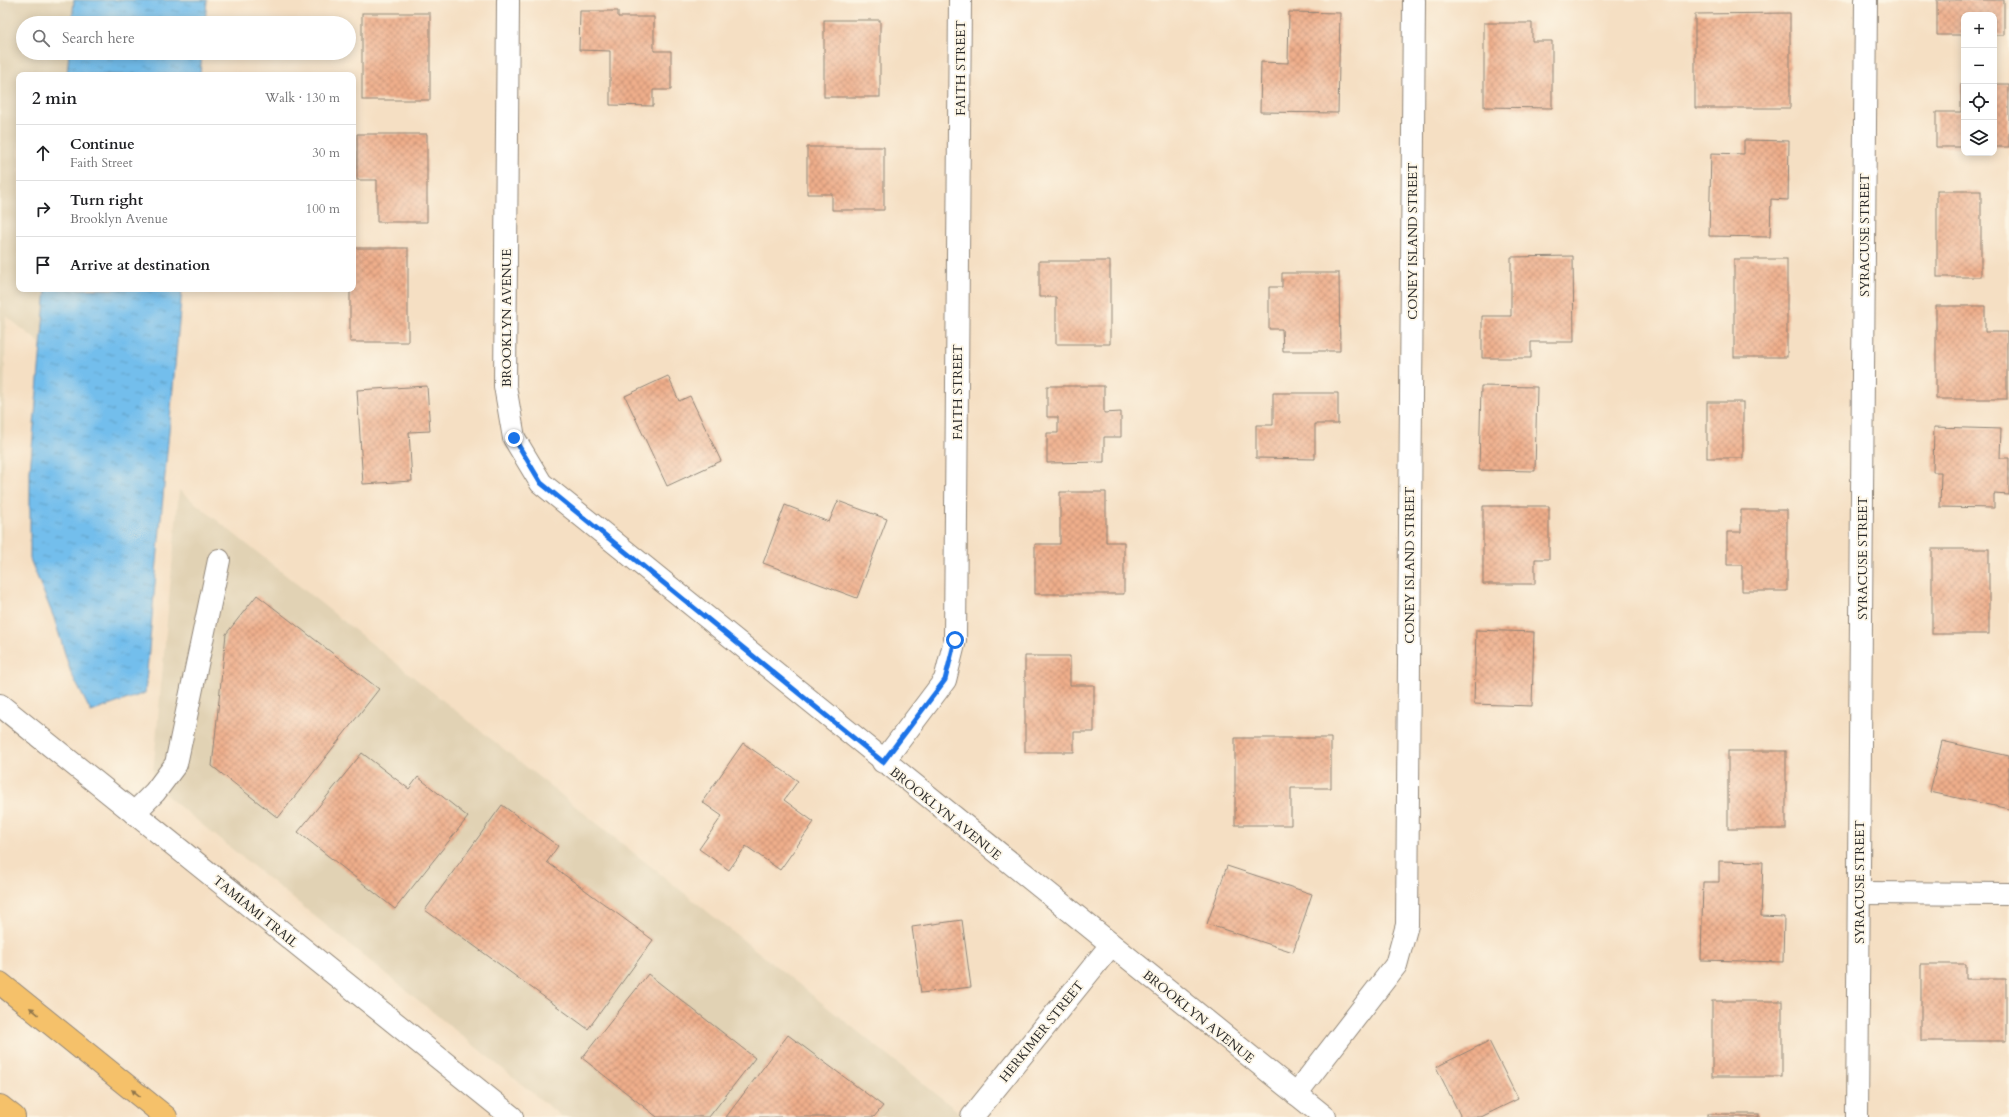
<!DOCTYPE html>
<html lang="en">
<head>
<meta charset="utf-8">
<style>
	body { margin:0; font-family:Cardo,serif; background:#f2f2f2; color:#202124 }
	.controls { position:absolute; right:12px; top:12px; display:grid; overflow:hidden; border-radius:8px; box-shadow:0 2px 10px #0003 }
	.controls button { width:36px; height:36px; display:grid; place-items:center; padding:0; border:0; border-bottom:1px solid #e0e0e0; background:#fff; color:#202124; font:20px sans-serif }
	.stop { position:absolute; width:12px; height:12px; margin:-9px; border:3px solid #1a73e8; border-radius:50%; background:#fff }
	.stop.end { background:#1a73e8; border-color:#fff; box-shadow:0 1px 4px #0008 }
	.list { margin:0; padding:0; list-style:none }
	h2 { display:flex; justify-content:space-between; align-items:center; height:52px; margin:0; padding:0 16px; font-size:17px }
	h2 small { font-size:13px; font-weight:400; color:#757577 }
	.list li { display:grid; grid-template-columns:26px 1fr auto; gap:12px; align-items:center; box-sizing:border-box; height:56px; padding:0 16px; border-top:1px solid #e0e0e0 }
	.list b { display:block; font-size:15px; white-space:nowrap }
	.list p { margin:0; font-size:13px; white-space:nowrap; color:#757577 }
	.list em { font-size:13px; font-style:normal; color:#757577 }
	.icon { flex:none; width:22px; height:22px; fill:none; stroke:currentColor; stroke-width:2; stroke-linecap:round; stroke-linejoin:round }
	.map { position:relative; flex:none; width:2009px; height:1117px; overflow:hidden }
	.search { position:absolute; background:#fff; box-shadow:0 2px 10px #0003; left:16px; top:16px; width:340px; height:44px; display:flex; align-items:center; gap:10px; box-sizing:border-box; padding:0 14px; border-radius:22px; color:#757577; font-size:15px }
	.panel { position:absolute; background:#fff; box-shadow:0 2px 10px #0003; left:16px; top:72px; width:340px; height:220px; border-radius:8px }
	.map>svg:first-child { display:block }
	.built { fill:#e1d2b4 }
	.water { fill:url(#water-ripples); stroke:#4f748c }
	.building { fill:url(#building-cross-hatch) }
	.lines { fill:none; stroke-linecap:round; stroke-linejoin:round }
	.minor-casing { stroke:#908577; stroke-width:24 }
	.major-casing { stroke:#908577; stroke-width:24 }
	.minor { stroke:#fff; stroke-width:22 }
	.major { stroke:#f5c16b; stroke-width:22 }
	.oneway { fill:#90764b }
	.route { stroke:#1a73e8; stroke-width:5 }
	.labels { text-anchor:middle; stroke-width:3.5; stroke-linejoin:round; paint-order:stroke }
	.street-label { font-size:13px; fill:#2b2b2b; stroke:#fcf5e5 }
</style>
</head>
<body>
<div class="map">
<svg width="2009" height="1117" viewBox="0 0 2009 1117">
	<defs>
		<pattern id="water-ripples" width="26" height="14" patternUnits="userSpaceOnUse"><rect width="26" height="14" fill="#73beec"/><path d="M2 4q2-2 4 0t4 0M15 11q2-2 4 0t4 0" fill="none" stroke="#5f9bbf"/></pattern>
		<pattern id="building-cross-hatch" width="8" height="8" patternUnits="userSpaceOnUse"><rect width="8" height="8" fill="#efae8b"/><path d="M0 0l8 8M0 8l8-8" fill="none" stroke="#c28e72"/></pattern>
	</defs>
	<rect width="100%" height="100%" fill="#fcf5e5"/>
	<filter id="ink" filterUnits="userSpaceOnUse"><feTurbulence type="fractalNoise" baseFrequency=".025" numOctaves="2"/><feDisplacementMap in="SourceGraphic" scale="8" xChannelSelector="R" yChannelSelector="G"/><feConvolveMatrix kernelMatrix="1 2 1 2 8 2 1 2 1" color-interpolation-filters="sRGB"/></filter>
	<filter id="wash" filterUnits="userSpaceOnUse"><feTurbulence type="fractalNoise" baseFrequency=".012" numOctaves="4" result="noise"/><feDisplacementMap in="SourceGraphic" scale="16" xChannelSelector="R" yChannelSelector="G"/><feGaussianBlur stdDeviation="0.9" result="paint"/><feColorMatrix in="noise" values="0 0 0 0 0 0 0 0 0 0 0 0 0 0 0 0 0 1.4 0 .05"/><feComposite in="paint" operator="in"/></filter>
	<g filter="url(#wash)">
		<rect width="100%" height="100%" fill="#f5dfc3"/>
		<g class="built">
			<polygon points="0,0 74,0 72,23 23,23 23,53 69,53 67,75 19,75 19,289 46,289 40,343 6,316 0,620"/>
			<polygon points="179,490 965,1117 562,1117 152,784"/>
		</g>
		<g class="water">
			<polygon points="74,0 207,0 205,23 72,23"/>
			<polygon points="69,53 202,53 200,75 67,75"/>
			<polygon points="46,289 182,289 145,693 91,712 71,673 54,618 30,559 30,471"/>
		</g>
		<g id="blocks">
			<g class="building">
				<polygon points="1937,0 2004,0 2004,35 1994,35 1994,15 1964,15 1964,35 1937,35"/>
				<polygon points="580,11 618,11 618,17 654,17 654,51 671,51 671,90 653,90 653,106 610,105 610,51 579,50"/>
				<polygon points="1289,12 1340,13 1338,113 1260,112 1261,62 1288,63"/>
				<rect x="362" y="13" width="68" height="87"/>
				<polygon points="1790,13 1790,108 1695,108 1695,14"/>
				<rect x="824" y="20" width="56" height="77"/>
				<polygon points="1484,23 1532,23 1532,41 1552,41 1552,108 1484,107"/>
				<polygon points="1961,84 1964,84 1964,147 1936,147 1936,112 1961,112"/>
				<rect x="1994" y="84" width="15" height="63"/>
				<polygon points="357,134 427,134 427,222 377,222 377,180 357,180"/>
				<polygon points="1744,140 1789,141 1788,200 1771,199 1770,237 1709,236 1711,153 1744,154"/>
				<polygon points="807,147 884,147 884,210 832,210 832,194 807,194"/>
				<rect x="1937" y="191" width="44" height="86"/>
				<polygon points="353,248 408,248 408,342 350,342 350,289 353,289"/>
				<polygon points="1573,256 1574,342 1531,342 1531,358 1482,358 1482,316 1511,316 1511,257"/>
				<rect x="1734" y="259" width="53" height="98"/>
				<polygon points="1039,261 1110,261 1110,344 1056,344 1056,297 1039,297"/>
				<polygon points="1282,273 1339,273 1340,351 1283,351 1282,329 1269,329 1269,287 1282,287"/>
				<polygon points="1936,306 1985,306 1985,332 2007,332 2007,399 1936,399"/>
				<polygon points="668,376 679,401 690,396 721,461 667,486 625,396"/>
				<polygon points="427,386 430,431 409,432 412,481 363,484 357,390"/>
				<polygon points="1047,386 1104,386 1104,413 1121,412 1121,437 1104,437 1104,462 1047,463 1047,433 1058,433 1058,417 1047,417"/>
				<polygon points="1481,386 1537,387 1535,471 1479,470"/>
				<polygon points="1273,393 1338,393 1338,424 1315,424 1315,459 1256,458 1256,425 1273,425"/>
				<rect x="1707" y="402" width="36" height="56"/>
				<polygon points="1934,427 2001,429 2000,458 2009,458 2009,495 1994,494 1994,508 1940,507 1941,472 1933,472"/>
				<polygon points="1060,492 1106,492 1106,542 1124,542 1124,594 1035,594 1035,544 1060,544"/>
				<polygon points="838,501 887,519 857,598 763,563 785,505 829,522"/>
				<polygon points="1483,506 1549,506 1549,559 1535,559 1535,584 1483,584"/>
				<polygon points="1741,510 1787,510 1787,591 1742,591 1742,565 1727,565 1727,532 1741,532"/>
				<rect x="1932" y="549" width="57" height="85"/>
				<polygon points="257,595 379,689 278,818 212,766 226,634"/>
				<polygon points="1476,630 1534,632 1532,706 1474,704"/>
				<polygon points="1025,656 1070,656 1070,685 1094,685 1094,732 1074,732 1074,752 1025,752"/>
				<polygon points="1235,738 1331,738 1331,788 1291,788 1291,825 1235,825"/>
				<polygon points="1942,741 2009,756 2009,809 1930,792"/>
				<polygon points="743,743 798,781 784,800 814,822 780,870 746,846 729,870 699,849 722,816 702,802"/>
				<rect x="1728" y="751" width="58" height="78"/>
				<polygon points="362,753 409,789 418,777 468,817 395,909 298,832"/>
				<polygon points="502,805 558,846 547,862 653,940 588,1029 425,910"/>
				<polygon points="1719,861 1763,862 1761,916 1784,917 1783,962 1701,960 1703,882 1719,882"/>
				<polygon points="1227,866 1312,894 1293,952 1207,924"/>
				<polygon points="962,920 971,987 921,993 912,927"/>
				<polygon points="1921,964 1966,964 1966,979 2006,979 2006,1041 1921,1041"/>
				<polygon points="648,974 755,1058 709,1117 657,1117 582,1058"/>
				<rect x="1712" y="1001" width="70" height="76"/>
				<polygon points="788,1035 883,1106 874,1117 726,1117"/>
				<polygon points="1489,1041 1518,1099 1481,1117 1461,1117 1436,1067"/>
				<rect x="1708" y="1114" width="51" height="3"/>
			</g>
		</g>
	</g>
	<g filter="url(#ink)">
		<use href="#blocks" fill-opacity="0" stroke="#908577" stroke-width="1"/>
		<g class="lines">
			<g class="minor-casing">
				<g id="minor">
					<polyline points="508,0 505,386 514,438 541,483 1325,1117"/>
					<polyline points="0,705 512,1117"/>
					<polyline points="883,762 945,680 955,640 960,0"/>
					<polyline points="134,813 155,792 176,764 219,560"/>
					<polyline points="1859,893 2009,894"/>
					<polyline points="1296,1094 1396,965 1407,925 1414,0"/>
					<polyline points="972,1117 1111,945"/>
					<polyline points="1857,1117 1866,0"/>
				</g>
			</g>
			<g class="major-casing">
				<g id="major">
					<polyline points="0,983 166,1117"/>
					<polyline points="0,1106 14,1117"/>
				</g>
			</g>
			<use href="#minor" class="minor"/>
			<use href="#major" class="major"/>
		</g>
		<defs><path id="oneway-solid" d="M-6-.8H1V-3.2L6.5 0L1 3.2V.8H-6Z"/></defs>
		<g class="oneway">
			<use href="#oneway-solid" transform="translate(34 1011) rotate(-141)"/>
			<use href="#oneway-solid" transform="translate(136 1093) rotate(-141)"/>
		</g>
	</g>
	<g class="lines" filter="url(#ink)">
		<polyline class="route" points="514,438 541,483 883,762 945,680 955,640"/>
	</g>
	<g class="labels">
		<g class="street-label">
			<text transform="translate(960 68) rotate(-90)" y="5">FAITH STREET</text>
			<text transform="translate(1864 235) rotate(-90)" y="5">SYRACUSE STREET</text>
			<text transform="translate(1412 241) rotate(-90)" y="5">CONEY ISLAND STREET</text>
			<text transform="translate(506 318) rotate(-90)" y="5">BROOKLYN AVENUE</text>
			<text transform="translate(957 392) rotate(-90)" y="5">FAITH STREET</text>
			<text transform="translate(1862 558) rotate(-90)" y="5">SYRACUSE STREET</text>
			<text transform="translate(1409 565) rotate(-90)" y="5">CONEY ISLAND STREET</text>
			<text transform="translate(946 813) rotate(39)" y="5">BROOKLYN AVENUE</text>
			<text transform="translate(1859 882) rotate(-90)" y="5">SYRACUSE STREET</text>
			<text transform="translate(256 911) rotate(39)" y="5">TAMIAMI TRAIL</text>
			<text transform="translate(1199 1016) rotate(39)" y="5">BROOKLYN AVENUE</text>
			<text transform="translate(1041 1031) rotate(-51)" y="5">HERKIMER STREET</text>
		</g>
	</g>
</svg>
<div class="controls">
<button>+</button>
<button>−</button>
<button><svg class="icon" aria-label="locate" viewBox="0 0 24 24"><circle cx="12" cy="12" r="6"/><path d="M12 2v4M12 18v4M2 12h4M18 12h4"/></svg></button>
<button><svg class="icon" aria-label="layers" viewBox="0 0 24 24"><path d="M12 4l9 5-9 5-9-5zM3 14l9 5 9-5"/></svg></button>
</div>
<div class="stop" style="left:955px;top:640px"></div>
<div class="stop end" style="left:514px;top:438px"></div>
<div class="search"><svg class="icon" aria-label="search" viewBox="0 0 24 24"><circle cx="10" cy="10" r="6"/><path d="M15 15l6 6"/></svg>Search here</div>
<section class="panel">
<h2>2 min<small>Walk · 130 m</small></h2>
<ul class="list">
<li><svg class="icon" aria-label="ahead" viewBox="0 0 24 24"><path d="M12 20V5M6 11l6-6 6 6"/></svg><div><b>Continue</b><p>Faith Street</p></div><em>30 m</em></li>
<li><svg class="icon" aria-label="right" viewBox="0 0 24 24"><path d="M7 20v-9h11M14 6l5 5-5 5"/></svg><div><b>Turn right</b><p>Brooklyn Avenue</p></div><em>100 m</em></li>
<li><svg class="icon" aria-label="arrive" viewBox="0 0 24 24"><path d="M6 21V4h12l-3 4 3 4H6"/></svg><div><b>Arrive at destination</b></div></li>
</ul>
</section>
</div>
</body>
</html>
